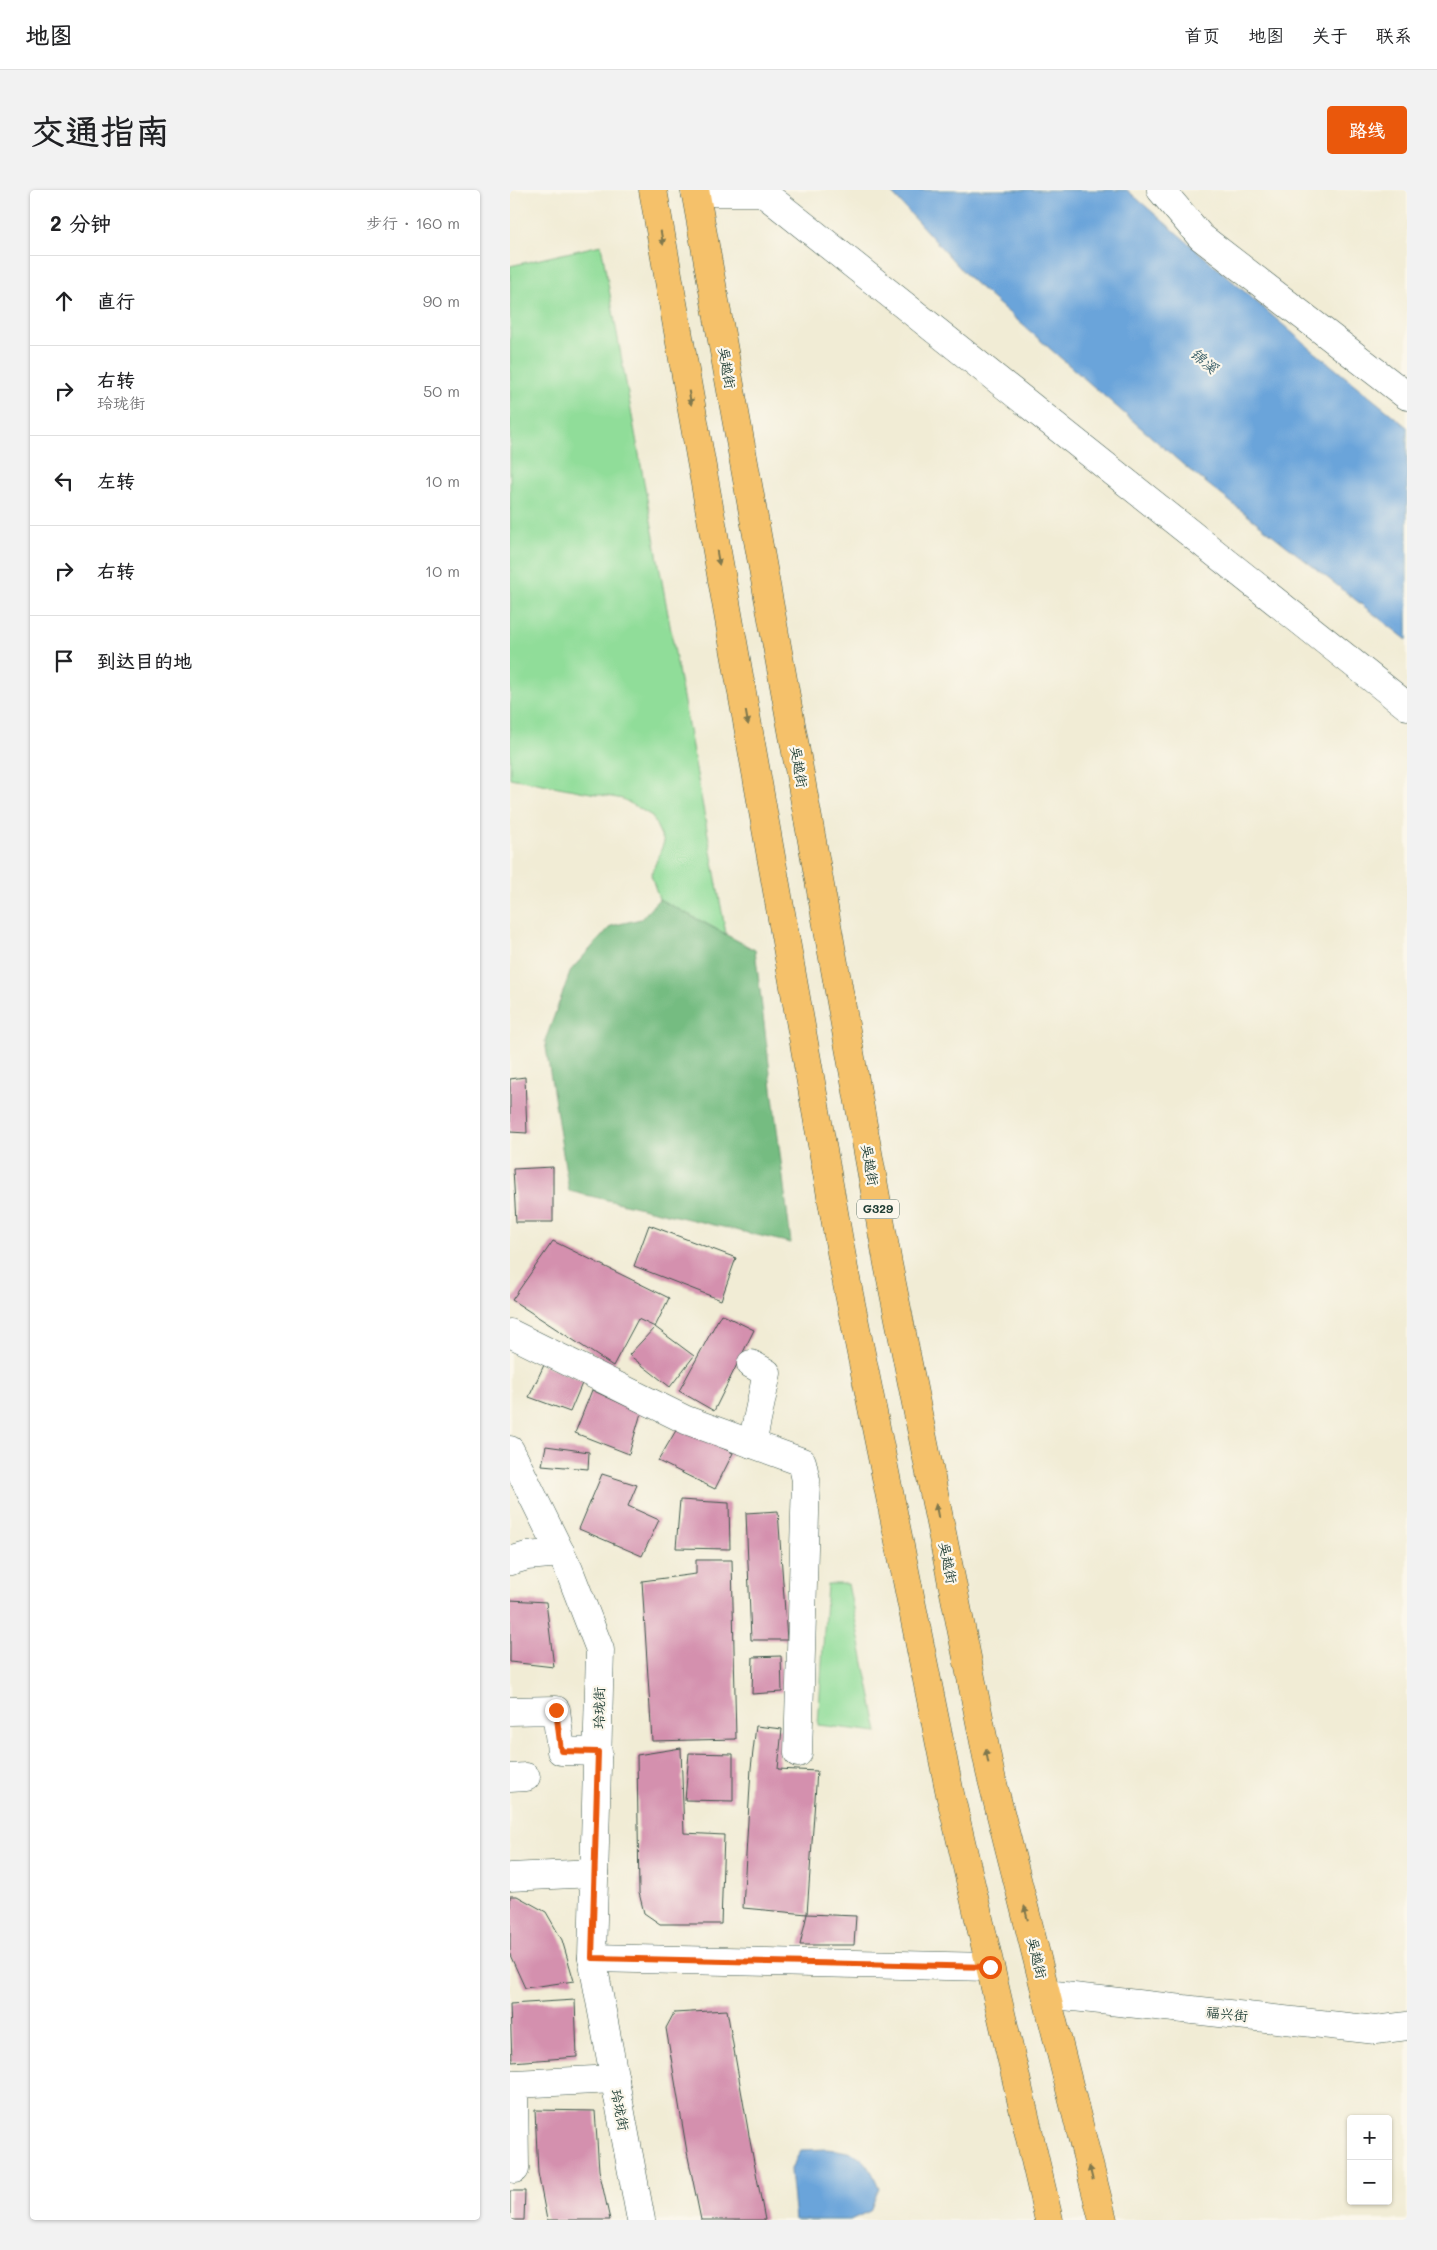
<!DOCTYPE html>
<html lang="zh">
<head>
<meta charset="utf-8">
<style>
	body { margin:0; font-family:Mali,"LXGW WenKai TC",sans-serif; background:#f2f2f2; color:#202124 }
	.controls { position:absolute; right:15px; bottom:15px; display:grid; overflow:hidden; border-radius:5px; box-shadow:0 1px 4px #0004 }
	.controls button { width:45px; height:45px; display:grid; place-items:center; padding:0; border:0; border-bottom:1px solid #e0e0e0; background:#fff; color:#202124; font:25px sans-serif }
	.stop { position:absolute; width:15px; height:15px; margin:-11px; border:4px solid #ea580c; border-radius:50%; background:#fff }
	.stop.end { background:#ea580c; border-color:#fff; box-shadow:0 1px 5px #0008 }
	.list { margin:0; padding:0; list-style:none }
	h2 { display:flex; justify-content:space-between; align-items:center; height:65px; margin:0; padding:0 20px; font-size:21px }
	h2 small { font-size:16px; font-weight:400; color:#757577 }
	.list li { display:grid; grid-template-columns:32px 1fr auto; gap:15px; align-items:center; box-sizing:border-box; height:90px; padding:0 20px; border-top:1px solid #e0e0e0 }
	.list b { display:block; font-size:19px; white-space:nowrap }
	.list p { margin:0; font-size:16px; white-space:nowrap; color:#757577 }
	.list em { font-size:16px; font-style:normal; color:#757577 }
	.icon { flex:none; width:28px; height:28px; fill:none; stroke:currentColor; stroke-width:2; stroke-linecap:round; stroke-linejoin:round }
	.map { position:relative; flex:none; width:897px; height:2030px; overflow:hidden; border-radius:5px }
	header { display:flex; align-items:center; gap:30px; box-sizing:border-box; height:70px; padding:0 25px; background:#fff; border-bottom:1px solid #e0e0e0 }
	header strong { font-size:24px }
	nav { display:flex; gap:28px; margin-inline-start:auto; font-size:18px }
	.intro { display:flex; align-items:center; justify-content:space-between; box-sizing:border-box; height:120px; padding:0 30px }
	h1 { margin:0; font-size:35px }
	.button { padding:12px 22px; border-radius:5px; background:#ea580c; color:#fff; font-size:18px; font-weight:700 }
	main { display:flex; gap:30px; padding:0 30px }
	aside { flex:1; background:#fff; border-radius:5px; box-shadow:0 1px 4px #0004 }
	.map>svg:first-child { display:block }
	.green { fill:#90dd99; stroke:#588d66 }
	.forest { fill:#74bc81; stroke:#4a7c5a }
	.water { fill:#6ba4da; stroke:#457087 }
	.building { fill:#d490ae }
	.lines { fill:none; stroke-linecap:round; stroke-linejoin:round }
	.minor-casing { stroke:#3e574c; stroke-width:29 }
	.highway-casing { stroke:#3e574c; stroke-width:29 }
	.minor { stroke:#fff; stroke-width:28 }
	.highway { stroke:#f5c16b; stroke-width:28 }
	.oneway { fill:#7f784d }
	.route { stroke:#ea580c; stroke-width:6 }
	.labels { text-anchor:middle; stroke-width:4.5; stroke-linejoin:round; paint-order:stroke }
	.shield { fill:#fbf7ec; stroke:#61756b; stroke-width:1 }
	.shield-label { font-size:12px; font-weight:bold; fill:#1f3d34 }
	.street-label { font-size:14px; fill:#1f3d34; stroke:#fbf7ec }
	.water-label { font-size:15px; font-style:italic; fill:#365c66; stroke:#fbf7ec }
</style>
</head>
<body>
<header>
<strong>地图</strong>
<nav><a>首页</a><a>地图</a><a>关于</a><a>联系</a></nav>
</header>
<div class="intro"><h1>交通指南</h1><a class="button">路线</a></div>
<main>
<aside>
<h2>2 分钟<small>步行 · 160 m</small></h2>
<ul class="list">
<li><svg class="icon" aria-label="ahead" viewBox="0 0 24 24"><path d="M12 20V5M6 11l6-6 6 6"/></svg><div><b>直行</b></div><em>90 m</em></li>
<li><svg class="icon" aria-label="right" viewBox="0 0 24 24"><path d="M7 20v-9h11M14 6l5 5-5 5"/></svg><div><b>右转</b><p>玲珑街</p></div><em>50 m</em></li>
<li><svg class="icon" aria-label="left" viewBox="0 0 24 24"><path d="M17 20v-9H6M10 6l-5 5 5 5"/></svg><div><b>左转</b></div><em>10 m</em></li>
<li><svg class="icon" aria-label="right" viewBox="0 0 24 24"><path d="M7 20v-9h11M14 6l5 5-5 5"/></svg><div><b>右转</b></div><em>10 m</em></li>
<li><svg class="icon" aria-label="arrive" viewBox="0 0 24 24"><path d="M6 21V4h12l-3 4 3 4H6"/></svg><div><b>到达目的地</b></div></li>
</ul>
</aside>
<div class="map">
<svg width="897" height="2030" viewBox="0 0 897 2030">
	<rect width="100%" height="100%" fill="#fbf7ec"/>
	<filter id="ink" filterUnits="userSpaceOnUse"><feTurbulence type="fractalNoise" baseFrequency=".02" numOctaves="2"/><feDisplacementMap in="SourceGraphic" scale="10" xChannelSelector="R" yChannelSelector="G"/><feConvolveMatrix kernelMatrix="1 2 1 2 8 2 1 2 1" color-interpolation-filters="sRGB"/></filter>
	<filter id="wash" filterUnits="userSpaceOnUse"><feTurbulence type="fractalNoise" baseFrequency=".0096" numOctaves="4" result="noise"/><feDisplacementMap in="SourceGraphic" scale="20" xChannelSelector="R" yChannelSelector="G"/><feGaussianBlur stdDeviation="1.12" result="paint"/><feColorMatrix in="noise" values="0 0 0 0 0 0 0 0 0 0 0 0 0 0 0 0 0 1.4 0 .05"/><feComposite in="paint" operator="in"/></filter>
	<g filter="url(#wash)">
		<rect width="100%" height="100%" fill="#f1ecd5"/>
		<g class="green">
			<polygon points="91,55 216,744 149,709 141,685 154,652 142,626 113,609 0,588 0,76"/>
			<polygon points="317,1394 338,1394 368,1542 308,1535"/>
		</g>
		<polygon class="forest" points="149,709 245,760 281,1053 59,1001 35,851 61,780 101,736 131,729"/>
		<g class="water">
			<polygon points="379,0 617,0 801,159 897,237 897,450 677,278 460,89"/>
			<path d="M316,1959C350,1962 356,1966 369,1998L360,2021L340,2030H285L280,1981L291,1960Z"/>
		</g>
		<g id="blocks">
			<g class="building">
				<polygon points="15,887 17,943 0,942 0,889"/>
				<polygon points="43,977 43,1032 6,1032 3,979"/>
				<polygon points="139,1035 226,1068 211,1110 124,1076"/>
				<polygon points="43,1051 159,1108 145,1137 128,1129 103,1176 2,1110"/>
				<polygon points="211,1124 244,1140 204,1221 169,1201"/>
				<polygon points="145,1137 184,1166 160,1197 119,1165"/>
				<polygon points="34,1175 73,1191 60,1222 19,1207"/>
				<polygon points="82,1200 131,1223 119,1264 65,1243"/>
				<polygon points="168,1237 223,1263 205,1299 148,1271"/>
				<polygon points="36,1256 79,1262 78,1279 32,1275"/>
				<polygon points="92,1284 127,1295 118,1316 149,1330 132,1366 69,1339"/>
				<polygon points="170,1310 219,1313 220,1359 166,1358"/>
				<polygon points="268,1321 277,1450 241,1450 236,1323"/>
				<polygon points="186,1370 222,1370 226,1549 142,1551 132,1391 186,1384"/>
				<polygon points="0,1410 36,1412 44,1477 0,1472"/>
				<polygon points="271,1466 272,1502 242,1504 243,1467"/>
				<polygon points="246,1536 272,1539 268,1579 307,1581 297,1724 233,1718 241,1578"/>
				<polygon points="171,1558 174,1643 214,1645 211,1734 150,1734 134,1723 129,1703 127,1565"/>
				<polygon points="179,1563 223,1564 223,1611 175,1610"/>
				<polygon points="0,1706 7,1706 36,1722 52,1750 64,1791 15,1798 0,1765"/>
				<polygon points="297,1724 346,1726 344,1755 290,1755"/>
				<polygon points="65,1810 67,1867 2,1872 0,1814"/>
				<polygon points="217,1820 240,1951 255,2030 191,2030 177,1962 156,1838 164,1823"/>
				<polygon points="25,1920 85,1921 89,1980 100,2030 37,2030 28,1983"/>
				<polygon points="0,2001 15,2001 14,2030 0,2030"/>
			</g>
		</g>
	</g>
	<g filter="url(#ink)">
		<use href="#blocks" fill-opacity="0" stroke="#3e574c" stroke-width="1"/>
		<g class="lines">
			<g class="minor-casing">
				<g id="minor">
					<polyline points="651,0 691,47 897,206"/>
					<polyline points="185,2 252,2 897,516"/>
					<polyline points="0,1143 176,1230 292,1272 296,1290 288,1563"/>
					<polyline points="241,1174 257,1183 242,1254"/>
					<polyline points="0,1260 59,1380 90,1460 82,1768 131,2030"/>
					<polyline points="0,1371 17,1366 51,1363"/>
					<polyline points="0,1521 46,1520 51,1561 88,1562"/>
					<polyline points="0,1588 16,1587"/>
					<polyline points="0,1687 84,1683"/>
					<polyline points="82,1768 480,1777"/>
					<polyline points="536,1804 866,1840 897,1836"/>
					<polyline points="5,1979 4,1894 105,1889"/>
				</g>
			</g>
			<g class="highway-casing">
				<g id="highway">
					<polyline points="143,0 334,1079 440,1604 539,2030"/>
					<polyline points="185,0 378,1074 480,1582 593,2030"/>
				</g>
			</g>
			<use href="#minor" class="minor"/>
			<use href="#highway" class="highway"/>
		</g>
		<defs><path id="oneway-solid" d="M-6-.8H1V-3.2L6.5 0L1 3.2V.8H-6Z" transform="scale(1.25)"/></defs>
		<g class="oneway">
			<use href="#oneway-solid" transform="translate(152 48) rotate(80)"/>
			<use href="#oneway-solid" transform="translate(180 208) rotate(80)"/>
			<use href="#oneway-solid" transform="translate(208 368) rotate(80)"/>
			<use href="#oneway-solid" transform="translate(237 528) rotate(80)"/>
			<use href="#oneway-solid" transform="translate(427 1321) rotate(-101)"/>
			<use href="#oneway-solid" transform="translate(477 1566) rotate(-101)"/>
			<use href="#oneway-solid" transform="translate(516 1723) rotate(-104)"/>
			<use href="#oneway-solid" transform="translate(581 1983) rotate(-104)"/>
		</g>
	</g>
	<g class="lines" filter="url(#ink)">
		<polyline class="route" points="46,1520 51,1561 88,1562 82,1768 480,1777"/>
	</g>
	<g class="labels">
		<rect class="shield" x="347" y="1009.5" width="42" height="19" rx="4"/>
		<g class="shield-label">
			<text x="368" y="1023">G329</text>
		</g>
		<g class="street-label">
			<text transform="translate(217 178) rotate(80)" y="5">吴越街</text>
			<text transform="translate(289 577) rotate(80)" y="5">吴越街</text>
			<text transform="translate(360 975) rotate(80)" y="5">吴越街</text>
			<text transform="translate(438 1373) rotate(79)" y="5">吴越街</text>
			<text transform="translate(89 1518) rotate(-89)" y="5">玲珑街</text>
			<text transform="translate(527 1768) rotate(76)" y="5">吴越街</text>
			<text transform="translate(717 1824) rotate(6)" y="5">福兴街</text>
			<text transform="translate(110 1920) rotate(79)" y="5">玲珑街</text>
		</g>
		<g class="water-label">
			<text transform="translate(694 171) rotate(40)" y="5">锦溪</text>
		</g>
	</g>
</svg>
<div class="controls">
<button>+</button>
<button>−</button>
</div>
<div class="stop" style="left:480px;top:1777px"></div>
<div class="stop end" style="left:46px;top:1520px"></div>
</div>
</main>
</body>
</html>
